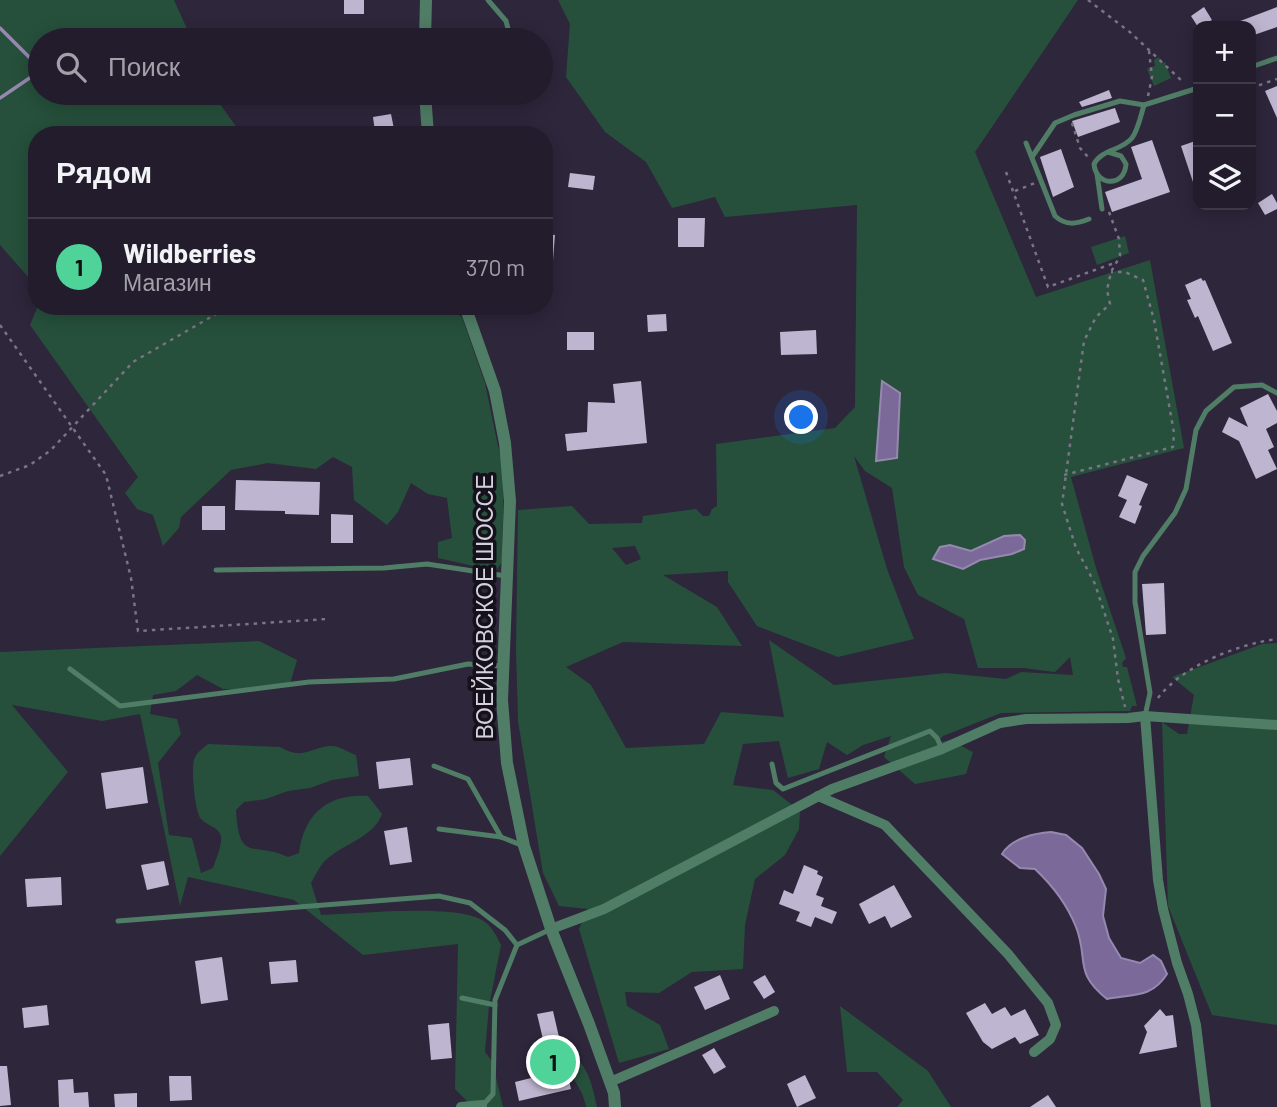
<!DOCTYPE html>
<html lang="ru">
<head>
<meta charset="utf-8">
<style>
	body { margin:0; font-family:Barlow,sans-serif; background:#2e2938; color:#f1f3f6 }
	.controls { position:absolute; right:21px; top:21px; display:grid; overflow:hidden; border-radius:14px; box-shadow:0 4px 18px #0003 }
	.controls button { width:63px; height:63px; display:grid; place-items:center; padding:0; border:0; border-bottom:2px solid #3f3a48; background:#221c2c; color:#f1f3f6; font:35px sans-serif }
	.you { position:absolute; left:802px; top:418px; width:24px; height:24px; margin:-18px; border:5px solid #fff; border-radius:50%; background:#1a73e8; box-shadow:0 0 0 10px #1a73e833 }
	.badge { display:grid; place-items:center; width:46px; height:46px; border-radius:50%; background:#4fd399; color:#111; font-size:23px; font-weight:700 }
	.pin { position:absolute; translate:-50% -50%; border:4px solid #fff; box-shadow:0 2px 7px #0006 }
	.list { margin:0; padding:0; list-style:none }
	h2 { display:flex; justify-content:space-between; align-items:center; height:91px; margin:0; padding:0 28px; font-size:30px }
	h2 small { font-size:23px; font-weight:400; color:#a2a1a9 }
	.list li { display:grid; grid-template-columns:46px 1fr auto; gap:21px; align-items:center; box-sizing:border-box; height:98px; padding:0 28px; border-top:2px solid #3f3a48 }
	.list b { display:block; font-size:26px; white-space:nowrap }
	.list p { margin:0; font-size:23px; white-space:nowrap; color:#a2a1a9 }
	.list em { font-size:23px; font-style:normal; color:#a2a1a9 }
	.icon { flex:none; width:38px; height:38px; fill:none; stroke:currentColor; stroke-width:2; stroke-linecap:round; stroke-linejoin:round }
	.map { position:relative; flex:none; width:1277px; height:1107px; overflow:hidden }
	.search { position:absolute; background:#221c2c; box-shadow:0 4px 18px #0003; left:28px; top:28px; width:525px; height:77px; display:flex; align-items:center; gap:18px; box-sizing:border-box; padding:0 24px; border-radius:38px; color:#a2a1a9; font-size:26px }
	.panel { position:absolute; background:#221c2c; box-shadow:0 4px 18px #0003; left:28px; top:126px; width:525px; height:189px; border-radius:28px }
	.map>svg:first-child { display:block }
	.green { fill:#26503c; fill-rule:evenodd }
	.water { fill:#7b699a; stroke:#9688af; stroke-width:2 }
	.lines { fill:none; stroke-linecap:round; stroke-linejoin:round }
	.stream { stroke:#9688af; stroke-width:3.5 }
	.building { fill:#beb5d0 }
	.path { stroke:#7a7486; stroke-width:2.5; stroke-dasharray:3.5 5; stroke-linecap:butt }
	.service { stroke:#507d66; stroke-width:5 }
	.minor { stroke:#507d66; stroke-width:10 }
	.tertiary { stroke:#507d66; stroke-width:12 }
	.labels { text-anchor:middle; stroke-width:7; stroke-linejoin:round; paint-order:stroke }
	.street-label { font-size:23px; fill:#d5d0df; stroke:#14111b }
</style>
</head>
<body>
<div class="map">
<svg width="1277" height="1107" viewBox="0 0 1277 1107">
	<rect width="100%" height="100%" fill="#2e263b"/>
	<g class="green">
		<polygon points="0,0 174,0 192,40 40,40 40,93 215,93 220,104 242,135 37,135 37,287 0,245"/>
		<path d="M558,0H1078L975,152L1036,297L1150,260L1184,448L1071,477L1096,568L1126,658L1122,663L1123,667H1127L1137,706H1132L1130,711L1001,713L943,736L936,743L950,740L973,752L966,774L915,784L884,757L891,736L863,745L847,755L827,742L819,769L788,778L779,741L743,744L733,785L773,790L800,811L799,829L785,855L755,879L745,925L743,969L692,972L659,993L625,992L627,1006L660,1025L669,1049L619,1063L579,929L588,909L559,906L543,873L518,721L516,649L518,510L572,506L589,524L642,523L643,516L696,509L703,516H709L712,509L717,506L716,444L835,428L855,407L857,205L725,217L715,197L672,208L646,162L605,132L566,77L570,24ZM882,382L900,393L897,458L877,460ZM854,456L865,471L892,488L904,567L918,595L964,619L978,668H1023L1055,672L1070,657L1073,675L1021,672L1006,679L946,673L834,685L769,640L784,717L721,712L704,744L626,748L591,685L566,667L623,642L742,646L717,607L663,575L728,571V582L757,626L838,657L914,639L887,569ZM950,545L971,551L980,547L1012,554L980,560ZM635,546L641,559L626,565L612,548Z"/>
		<polygon points="1159,57 1162,63 1165,62 1171,78 1154,86 1147,69 1155,66 1154,60"/>
		<polygon points="1125,236 1129,253 1097,265 1091,247"/>
		<polygon points="38,306 446,306 462,317 485,383 504,475 502,562 496,571 438,558 438,542 452,538 447,498 428,494 411,483 398,512 387,525 354,500 352,467 333,457 316,469 268,463 231,470 181,517 179,528 163,546 153,515 137,509 125,493 138,477 30,325"/>
		<path d="M259,641L297,660L290,684L264,690L223,689L197,675L176,691L153,695L150,714L177,719L181,734L158,763L169,835L192,838L201,873L213,868C216,859 222,846 221,837C220,827 207,826 201,819C195,812 191,770 194,760C196,753 202,749 208,744L280,747C303,760 307,749 329,746C340,745 347,752 356,755L359,776L332,780L310,788L288,791L266,799L244,802L236,810C239,864 253,841 288,857L299,853C304,814 328,793 368,796L382,814C373,839 340,844 323,863C318,869 315,876 311,883L321,915C359,914 449,904 480,919C491,924 496,935 501,945L489,1006L485,1052L492,1061L503,1107H473L455,1089L458,944L363,955L294,900L188,877L180,906L140,714L102,721L12,705L68,772L0,856V652Z"/>
		<polygon points="1277,643 1277,1025 1212,1015 1168,906 1162,722 1179,734 1187,734 1194,695 1172,677 1262,644"/>
		<polygon points="840,1006 928,1071 951,1107 897,1107 903,1100 877,1072 847,1072"/>
		<path d="M566,1050C588,1063 592,1084 597,1107H586C583,1085 563,1073 566,1050Z"/>
	</g>
	<g class="water">
		<polygon points="882,381 900,393 897,458 876,461"/>
		<polygon points="1020,535 1025,540 1024,549 1012,554 980,560 963,569 933,559 940,547 950,545 971,551 1004,536"/>
		<path d="M1051,832L1066,835L1082,848L1099,874L1106,889L1103,916L1109,938L1121,958L1140,963L1153,955L1161,961L1167,974C1152,998 1133,994 1107,999C1073,972 1089,960 1076,927C1067,904 1053,886 1035,869L1020,868L1002,854C1011,839 1034,833 1051,832Z"/>
	</g>
	<g class="lines">
		<g class="stream">
			<polyline points="0,28 40,68"/>
			<polyline points="0,98 40,71"/>
		</g>
	</g>
	<g class="building">
		<rect x="344" y="0" width="20" height="14"/>
		<polygon points="1204,7 1212,20 1198,27 1191,16"/>
		<polygon points="1277,7 1277,27 1251,36 1251,26 1227,26"/>
		<polygon points="1277,86 1277,118 1265,91"/>
		<polygon points="1109,90 1112,98 1082,107 1079,102"/>
		<polygon points="1115,108 1120,122 1078,137 1072,121"/>
		<polygon points="391,114 394,129 375,132 373,117"/>
		<polygon points="1152,140 1170,192 1112,212 1105,192 1142,179 1131,147"/>
		<polygon points="1198,140 1198,191 1196,191 1181,146"/>
		<polygon points="1061,149 1074,187 1053,197 1040,157"/>
		<polygon points="570,173 595,176 593,190 568,187"/>
		<polygon points="1272,194 1277,203 1277,209 1265,215 1258,203"/>
		<polygon points="678,218 705,218 704,247 678,247"/>
		<polygon points="544,234 555,235 552,273 544,272"/>
		<polygon points="1201,278 1203,281 1205,280 1232,343 1213,351 1198,316 1195,318 1187,300 1191,299 1185,285"/>
		<polygon points="666,314 667,331 648,332 647,315"/>
		<polygon points="816,330 817,354 781,355 780,332"/>
		<rect x="567" y="332" width="27" height="18"/>
		<polygon points="641,381 647,443 567,451 565,434 587,432 588,402 615,403 613,384"/>
		<polygon points="1268,394 1277,411 1277,423 1266,429 1274,447 1268,450 1277,469 1256,479 1239,441 1222,432 1229,417 1248,427 1240,408"/>
		<polygon points="1127,475 1148,484 1139,505 1142,506 1135,524 1119,517 1127,500 1118,496"/>
		<polygon points="236,480 320,482 319,515 285,514 285,511 235,510"/>
		<rect x="202" y="506" width="23" height="24"/>
		<polygon points="331,514 353,515 353,543 331,543"/>
		<polygon points="1164,583 1166,634 1146,635 1142,584"/>
		<polygon points="410,758 413,785 379,789 376,762"/>
		<polygon points="143,767 148,803 106,809 101,773"/>
		<polygon points="407,827 412,862 390,865 384,831"/>
		<polygon points="164,861 169,885 147,890 141,865"/>
		<polygon points="804,865 818,871 817,874 823,877 816,895 824,898 821,906 837,912 832,924 815,917 811,927 796,921 800,912 779,904 784,890 793,894"/>
		<polygon points="61,877 62,905 27,907 25,879"/>
		<polygon points="894,885 912,917 891,928 885,916 869,924 859,904"/>
		<polygon points="222,957 228,1000 201,1004 195,961"/>
		<polygon points="296,960 298,982 271,984 269,962"/>
		<polygon points="720,975 730,999 705,1010 694,987"/>
		<polygon points="765,975 775,992 764,999 753,982"/>
		<polygon points="985,1003 992,1014 1005,1007 1011,1016 1025,1009 1039,1035 1020,1044 1015,1037 992,1049 983,1042 966,1013"/>
		<polygon points="47,1005 49,1025 24,1028 22,1008"/>
		<polygon points="1160,1009 1166,1016 1173,1015 1177,1047 1139,1054 1147,1032 1144,1026"/>
		<polygon points="553,1011 571,1089 519,1101 515,1082 551,1073 537,1014"/>
		<polygon points="449,1023 452,1058 431,1060 428,1025"/>
		<polygon points="714,1048 726,1067 714,1074 702,1055"/>
		<polygon points="0,1066 7,1066 11,1105 0,1106"/>
		<polygon points="805,1075 816,1098 797,1107 787,1084"/>
		<polygon points="169,1076 191,1076 192,1100 170,1101"/>
		<polygon points="73,1079 74,1093 88,1092 89,1107 59,1107 58,1080"/>
		<polygon points="137,1093 137,1107 115,1107 114,1094"/>
		<polygon points="1048,1095 1056,1107 1030,1107"/>
	</g>
	<g class="lines">
		<g class="path">
			<polyline points="1088,0 1131,33 1184,83"/>
			<polyline points="1251,88 1277,79"/>
			<polyline points="1148,96 1152,77 1149,51"/>
			<polyline points="1072,123 1080,148 1088,157"/>
			<polyline points="1006,172 1048,287 1117,262"/>
			<polyline points="1015,191 1035,183"/>
			<polyline points="1109,212 1119,239 1120,256 1111,272 1107,290 1110,304 1096,317 1084,341 1062,504 1076,548 1095,584 1113,639 1118,679 1125,707"/>
			<polyline points="0,325 106,475 131,578 138,631 327,619"/>
			<polyline points="1064,475 1173,447 1174,433 1154,320 1143,280 1125,272 1111,272"/>
			<polyline points="0,476 30,465 51,450 133,362 230,306"/>
			<path d="M1158,698C1182,666 1238,644 1277,639"/>
		</g>
		<g class="service">
			<polyline points="488,0 506,21 511,40"/>
			<polyline points="1251,67 1277,58"/>
			<path d="M1026,143L1055,216C1066,226 1076,224 1089,219"/>
			<path d="M1108,152L1121,156L1126,164C1125,187 1096,187 1094,164C1102,149 1121,151 1132,138C1138,130 1141,115 1144,105"/>
			<polyline points="1032,157 1055,123 1074,115 1120,101 1144,105 1198,88"/>
			<polyline points="1097,174 1102,209"/>
			<polyline points="216,570 384,568 427,564 506,576"/>
			<polyline points="70,669 120,706 309,682 394,679 468,664 503,666"/>
			<polyline points="1145,716 1150,693 1135,602 1135,572 1143,556 1175,513 1186,489 1196,430 1206,411 1234,387 1262,385 1277,393"/>
			<polyline points="772,764 776,783 783,789 930,731 937,738 942,749"/>
			<polyline points="434,766 468,779 501,837"/>
			<polyline points="439,829 501,837 521,845"/>
			<polyline points="118,921 439,896 470,903 505,930 517,945 549,930"/>
			<polyline points="462,998 495,1005"/>
			<polyline points="483,1105 493,1094 495,1000 517,945"/>
		</g>
		<g class="minor">
			<polyline points="1145,716 1158,880 1163,909 1177,963 1188,994 1196,1025 1206,1107"/>
			<polyline points="818,796 885,825 1008,954 1048,1003 1056,1025 1050,1039 1034,1052"/>
			<polyline points="551,929 604,909 832,789 942,749 1000,723 1026,719 1128,718 1145,716 1277,725"/>
			<polyline points="610,1082 774,1011"/>
			<polyline points="461,1107 482,1105"/>
		</g>
		<g class="tertiary">
			<polyline points="425,40 426,0"/>
			<polyline points="425,93 428,135"/>
			<polyline points="465,306 495,391 505,443 510,501 502,700 507,763 524,846 551,929 589,1024 614,1093 615,1107"/>
		</g>
	</g>
	<g class="labels">
		<g class="street-label">
			<text transform="translate(485 607) rotate(-90)" y="8">ВОЕЙКОВСКОЕ ШОССЕ</text>
		</g>
	</g>
</svg>
<div class="controls">
<button>+</button>
<button>−</button>
<button><svg class="icon" aria-label="layers" viewBox="0 0 24 24"><path d="M12 4l9 5-9 5-9-5zM3 14l9 5 9-5"/></svg></button>
</div>
<div class="you"></div>
<div class="pin badge" style="left:553px;top:1062px">1</div>
<div class="search"><svg class="icon" aria-label="search" viewBox="0 0 24 24"><circle cx="10" cy="10" r="6"/><path d="M15 15l6 6"/></svg>Поиск</div>
<section class="panel">
<h2>Рядом<small></small></h2>
<ul class="list">
<li><span class="badge">1</span><div><b>Wildberries</b><p>Магазин</p></div><em>370 m</em></li>
</ul>
</section>
</div>
</body>
</html>
